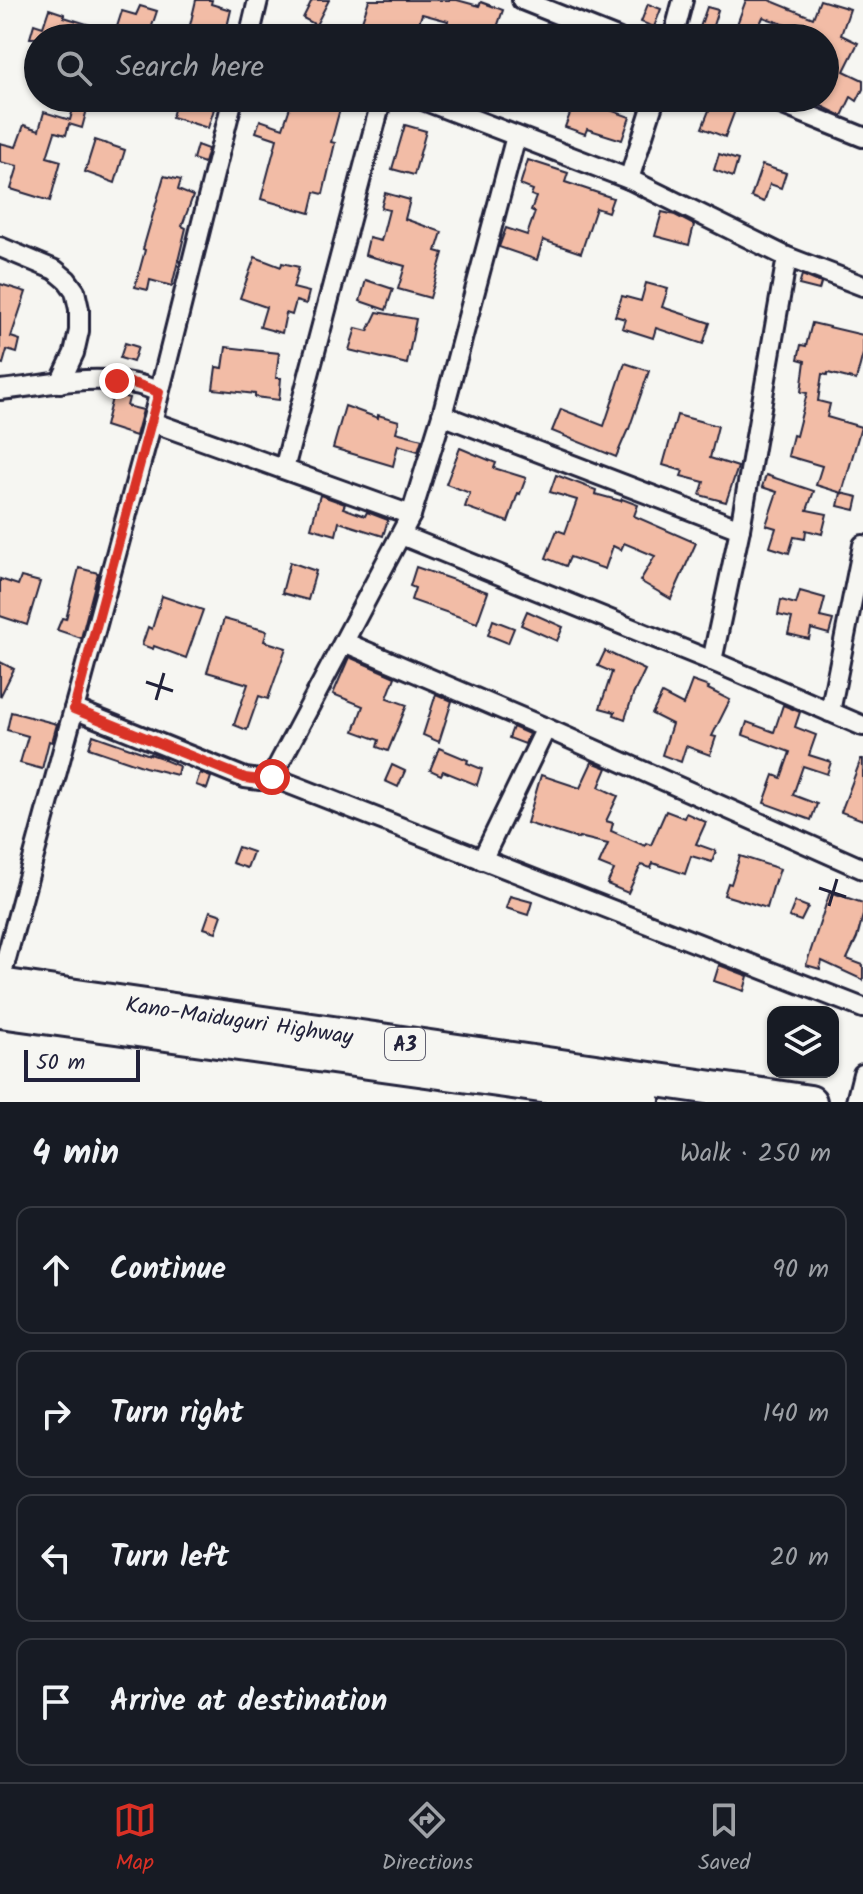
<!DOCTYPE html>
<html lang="en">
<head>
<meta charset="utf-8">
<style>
	body { margin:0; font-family:Kalam,sans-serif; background:#242831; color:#f1f3f6 }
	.controls { position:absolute; right:24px; bottom:24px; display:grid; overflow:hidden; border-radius:16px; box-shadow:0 2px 6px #0004 }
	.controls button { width:72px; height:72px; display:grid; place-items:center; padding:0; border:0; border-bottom:2px solid #363941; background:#171b24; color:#f1f3f6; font:40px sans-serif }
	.scale { position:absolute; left:24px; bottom:20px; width:116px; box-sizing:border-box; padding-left:8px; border:4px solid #22223b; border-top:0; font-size:22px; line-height:28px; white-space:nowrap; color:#22223b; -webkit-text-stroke:6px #f6f6f2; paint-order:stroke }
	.stop { position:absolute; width:24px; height:24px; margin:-18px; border:6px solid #d93025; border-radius:50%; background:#fff }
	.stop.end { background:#d93025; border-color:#fff; box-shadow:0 2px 8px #0008 }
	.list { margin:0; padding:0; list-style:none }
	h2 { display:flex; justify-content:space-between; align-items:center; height:104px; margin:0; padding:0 32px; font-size:34px }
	h2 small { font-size:26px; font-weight:400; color:#9ea1a6 }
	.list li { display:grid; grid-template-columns:52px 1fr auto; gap:24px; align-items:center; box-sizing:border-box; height:128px; margin:0 16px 16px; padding:0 16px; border:2px solid #363941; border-radius:16px }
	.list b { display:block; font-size:30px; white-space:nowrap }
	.list em { font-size:26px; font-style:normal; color:#9ea1a6 }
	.icon { flex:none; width:44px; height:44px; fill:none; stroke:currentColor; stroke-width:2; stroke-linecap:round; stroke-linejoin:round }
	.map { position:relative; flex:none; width:863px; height:1102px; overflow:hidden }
	.search { position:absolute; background:#171b24; box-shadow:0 2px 6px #0004; left:24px; right:24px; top:24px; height:88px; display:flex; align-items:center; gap:20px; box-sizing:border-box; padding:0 28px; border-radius:44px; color:#9ea1a6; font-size:30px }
	.sheet { height:680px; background:#171b24 }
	nav { display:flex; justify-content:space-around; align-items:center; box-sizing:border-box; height:112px; border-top:2px solid #363941; background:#171b24; font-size:22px; color:#9ea1a6 }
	nav a { display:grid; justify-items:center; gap:4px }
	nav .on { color:#d93025 }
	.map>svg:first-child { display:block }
	.building { fill:#f2bca6; stroke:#22223b; stroke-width:2 }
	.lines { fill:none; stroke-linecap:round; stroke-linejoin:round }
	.street-casing { stroke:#22223b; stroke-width:24 }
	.highway-casing { stroke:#22223b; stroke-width:38 }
	.street { stroke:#f6f6f2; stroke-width:18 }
	.highway { stroke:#f6f6f2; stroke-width:32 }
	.route { stroke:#d93025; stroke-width:10 }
	.ticks { fill:none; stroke:#22223b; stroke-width:3 }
	.labels { text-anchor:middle; stroke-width:7; stroke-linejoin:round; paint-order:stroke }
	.shield { fill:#f6f6f2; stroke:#626272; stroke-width:2 }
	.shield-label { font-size:20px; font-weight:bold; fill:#22223b }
	.street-label { font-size:22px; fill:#22223b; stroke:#f6f6f2 }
</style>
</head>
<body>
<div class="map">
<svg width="863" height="1102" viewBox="0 0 863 1102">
	<rect width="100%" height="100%" fill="#f6f6f2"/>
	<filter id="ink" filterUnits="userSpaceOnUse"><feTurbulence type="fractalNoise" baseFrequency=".0125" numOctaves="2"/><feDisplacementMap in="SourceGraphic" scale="16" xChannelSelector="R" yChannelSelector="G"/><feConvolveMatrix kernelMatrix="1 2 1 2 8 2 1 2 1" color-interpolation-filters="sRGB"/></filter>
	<g filter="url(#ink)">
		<g class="building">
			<polygon points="196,0 212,0 211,4 231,10 227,27 230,28 227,38 187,38"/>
			<polygon points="312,0 329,0 316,25 303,18"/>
			<polygon points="369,0 457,0 479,6 481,2 503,10 494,36 461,25 460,28 447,24 448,21 422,14 414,38 402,38 403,34 362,21"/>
			<polygon points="746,0 769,0 813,18 820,0 850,9 841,35 858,43 844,71 863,80 863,89 857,101 851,97 842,116 805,98 825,98 825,38 812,38 788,30 789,26 763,17 754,38 732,38"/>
			<polygon points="648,4 661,9 654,27 641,22"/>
			<polygon points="140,6 157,11 148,38 130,38 115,33 122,11 136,15"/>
			<polygon points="707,7 718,10 709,38 704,38 697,36"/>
			<polygon points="49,9 64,14 64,17 90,25 89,28 111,33 111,38 30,38 34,24 43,27"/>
			<polygon points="76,98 90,98 82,128 69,124 66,135 55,132 47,157 61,161 50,201 11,189 18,166 0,162 0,143 16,147 24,125 39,130 44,112 70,120"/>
			<polygon points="177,98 197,98 195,104 214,109 208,128 172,117"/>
			<polygon points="293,98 343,98 331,142 335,143 323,194 315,192 310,213 261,199 277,139 256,132 260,120 283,128"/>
			<polygon points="539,98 576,98 630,117 622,140 587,129 585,134 565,127 571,111"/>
			<polygon points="714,98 726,98 738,102 725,137 702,128"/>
			<polygon points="405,125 426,131 414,175 392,169"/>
			<polygon points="95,140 125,150 115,183 85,172"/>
			<polygon points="197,145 208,149 204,163 193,159"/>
			<polygon points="719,154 738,160 733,177 714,170"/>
			<polygon points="528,160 568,173 565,182 613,198 608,212 596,208 581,253 543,240 537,260 499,247 506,228 527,235 535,212 531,210 536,197 531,195 533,190 520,185"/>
			<polygon points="762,165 786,173 781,188 770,184 764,202 751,197"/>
			<polygon points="164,176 181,180 178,190 193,196 182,226 186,228 172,286 150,280 148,290 135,287 145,250 143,249"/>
			<polygon points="385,193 410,200 405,219 442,232 436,251 443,253 430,298 398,289 405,266 365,255 369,238 381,241 389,210 381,208"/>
			<polygon points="662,212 675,215 694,225 689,245 655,236"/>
			<polygon points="255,257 281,267 282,263 299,267 293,288 309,292 306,304 296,301 292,315 286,313 282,333 260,327 266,307 240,298"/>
			<polygon points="802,275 821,283 819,290 799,285"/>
			<polygon points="366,280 393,289 386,310 360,301"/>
			<polygon points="646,283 668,289 662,307 710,323 703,344 656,328 653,338 622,328 625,319 615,316 622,296 641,301"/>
			<polygon points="0,284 26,292 11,337 20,340 17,353 7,350 3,364 0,363"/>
			<polygon points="377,312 416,319 407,364 349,350 356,328 368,331"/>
			<polygon points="812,323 863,335 863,354 856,380 828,373 827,375 822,374 818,401 830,404 827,417 861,427 842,493 816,485 822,466 788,456 793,435 796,436 807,393 801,392 805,361 798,359 801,345 806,346"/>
			<polygon points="125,343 138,347 133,362 120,358"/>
			<polygon points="226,347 279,353 276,378 281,378 279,400 255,397 255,394 213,389 216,367 223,368"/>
			<polygon points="625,363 649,371 629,429 628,429 616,457 552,431 561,409 604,426"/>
			<polygon points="113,394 129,398 127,406 143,410 136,436 105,426"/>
			<polygon points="345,406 378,418 378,415 399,421 396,432 422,439 418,451 398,445 393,466 333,448"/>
			<polygon points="677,415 718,426 710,458 738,467 726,502 700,495 704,482 681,476 683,471 663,465"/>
			<polygon points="460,448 496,463 494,468 526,478 520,494 518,493 508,522 465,507 470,493 446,484"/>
			<polygon points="556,475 596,490 595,494 621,501 622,499 638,505 634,516 696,543 671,599 640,581 655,556 624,543 621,550 613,546 605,569 570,557 566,566 546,558 557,530 565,533 577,500 550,492"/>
			<polygon points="766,475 814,491 807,510 827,514 822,534 806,530 805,539 794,537 789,553 770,547 776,528 766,525 777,492 762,487"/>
			<polygon points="841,493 858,497 855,510 838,506"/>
			<polygon points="320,495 345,504 343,508 365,516 367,512 388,520 383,536 339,522 336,535 311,528"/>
			<polygon points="290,562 316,571 308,600 282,593"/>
			<polygon points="416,567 488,592 477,623 411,600 415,588 410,586"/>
			<polygon points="79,568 98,573 81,638 57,630 62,618 66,619"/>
			<polygon points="21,577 40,582 27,625 0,616 0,579 18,585"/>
			<polygon points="800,591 825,598 820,617 833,620 829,634 811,629 809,639 788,634 792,618 778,615 781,600 796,604"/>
			<polygon points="162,596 203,610 186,658 154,646 153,649 142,645 148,627 152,629"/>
			<polygon points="527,611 563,627 557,641 521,625"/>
			<polygon points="224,619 267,631 264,641 286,648 268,699 259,696 247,730 234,725 248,684 207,672"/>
			<polygon points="493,620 514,628 508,643 488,635"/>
			<polygon points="605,651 645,670 633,695 625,719 614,715 615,712 600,708 612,672 598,666"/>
			<polygon points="349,657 395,677 387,698 407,705 388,751 377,747 379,740 354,731 363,706 333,694"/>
			<polygon points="0,662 14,669 0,697"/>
			<polygon points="692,681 709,687 708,689 730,700 712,736 716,737 710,755 686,746 681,762 662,755 672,724 652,714 662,694 683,705"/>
			<polygon points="436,694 452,701 439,742 423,735"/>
			<polygon points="783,705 800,712 795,727 816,735 809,755 831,762 827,774 803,766 793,795 817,804 811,820 764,803 774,775 781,778 790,752 743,735 747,722 774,732"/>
			<polygon points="11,712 57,724 52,742 49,741 42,769 20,763 28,736 7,730"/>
			<polygon points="513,727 529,734 525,744 509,738"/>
			<polygon points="93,735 150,755 150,754 165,759 164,760 179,766 177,775 145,767 89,748"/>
			<polygon points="439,748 468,760 467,763 482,769 477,785 443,771 441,775 430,770"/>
			<polygon points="861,759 863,759 863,820 841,812"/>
			<polygon points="592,762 607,768 599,787 618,796 606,821 613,823 611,831 645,846 646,843 651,845 666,811 684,818 686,813 706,822 696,844 716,851 712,862 691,856 685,874 653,863 651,868 641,865 628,893 607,884 614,870 599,864 608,844 579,837 578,839 527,823 541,775 580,788"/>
			<polygon points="392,765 405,771 398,787 385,781"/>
			<polygon points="200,773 211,777 207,789 196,785"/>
			<polygon points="238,847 253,852 247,868 232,863"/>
			<polygon points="740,856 780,869 776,881 775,880 767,908 724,895 728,883 731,884"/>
			<polygon points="830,892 863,903 863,915 857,938 847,959 863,965 863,980 822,961 820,969 806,965"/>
			<polygon points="510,896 532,902 528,915 506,908"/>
			<polygon points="795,902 808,907 801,921 789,917"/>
			<polygon points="210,911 222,915 216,932 204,928"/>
			<polygon points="719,965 748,976 744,991 714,981"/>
		</g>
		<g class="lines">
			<g class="street-casing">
				<g id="street">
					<polyline points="522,0 617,38"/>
					<polyline points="249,38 258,0"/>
					<polyline points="673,38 683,0"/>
					<polyline points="418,98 629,179 787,257 863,286"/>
					<polyline points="766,98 863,137"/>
					<polyline points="629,179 655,98"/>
					<polyline points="0,247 55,270 67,280 75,291 79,309 79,331 74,353 60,383"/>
					<path d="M0,390C44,386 91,373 135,384C143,385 151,389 159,392"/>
					<polyline points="442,415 740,529"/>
					<polyline points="152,422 411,515"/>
					<polyline points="284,469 382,98"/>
					<polyline points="401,535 712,661 863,726"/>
					<polyline points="344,642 546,728 863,869"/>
					<polyline points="712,661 740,529 787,257"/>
					<polyline points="74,709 245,778 260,780 272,777 411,515 442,415 516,136"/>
					<polyline points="830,712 863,545"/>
					<polyline points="272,777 863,1008"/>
					<polyline points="482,860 546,728"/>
					<polyline points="0,981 152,422 233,98"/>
					<polyline points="856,1102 863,1074"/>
				</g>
			</g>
			<g class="highway-casing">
				<g id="highway">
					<path id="s1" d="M0,985L810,1102"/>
					<polyline points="0,1011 643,1100"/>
				</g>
			</g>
			<use href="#street" class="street"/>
			<use href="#highway" class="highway"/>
		</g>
	</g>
	<g class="lines" filter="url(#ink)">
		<polyline class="route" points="117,381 136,384 159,392 74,709 245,778 260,780 272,777"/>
	</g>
	<path class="ticks" d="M146,682L173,691M156,700L164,673M819,888L846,897M829,906L837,879"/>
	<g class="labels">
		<rect class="shield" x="385" y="1028" width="40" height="32" rx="6"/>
		<g class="shield-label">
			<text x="405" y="1051">A3</text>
		</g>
		<g class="street-label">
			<text dy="8" stroke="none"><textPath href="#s1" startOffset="242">Kano-Maiduguri Highway</textPath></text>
		</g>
	</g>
</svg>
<div class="controls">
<button><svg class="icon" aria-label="layers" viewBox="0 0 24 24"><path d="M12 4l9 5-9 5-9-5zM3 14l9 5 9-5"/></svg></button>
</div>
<div class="scale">50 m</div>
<div class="stop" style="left:272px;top:777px"></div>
<div class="stop end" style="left:117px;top:381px"></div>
<div class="search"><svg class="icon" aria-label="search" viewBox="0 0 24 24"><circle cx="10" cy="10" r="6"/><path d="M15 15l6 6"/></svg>Search here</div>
</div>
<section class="sheet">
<h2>4 min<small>Walk · 250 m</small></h2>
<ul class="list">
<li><svg class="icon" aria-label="ahead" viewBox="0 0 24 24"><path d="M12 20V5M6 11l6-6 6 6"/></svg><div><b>Continue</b></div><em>90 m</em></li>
<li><svg class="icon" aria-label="right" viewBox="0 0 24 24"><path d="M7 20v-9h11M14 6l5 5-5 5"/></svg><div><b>Turn right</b></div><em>140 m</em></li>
<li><svg class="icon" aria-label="left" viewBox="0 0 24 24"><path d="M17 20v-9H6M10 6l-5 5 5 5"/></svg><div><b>Turn left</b></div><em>20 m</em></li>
<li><svg class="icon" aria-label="arrive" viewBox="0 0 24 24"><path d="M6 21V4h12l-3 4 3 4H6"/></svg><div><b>Arrive at destination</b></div></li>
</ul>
</section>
<nav>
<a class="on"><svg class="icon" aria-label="map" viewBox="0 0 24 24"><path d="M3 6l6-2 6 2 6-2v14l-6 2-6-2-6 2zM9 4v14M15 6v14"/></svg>Map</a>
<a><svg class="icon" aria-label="directions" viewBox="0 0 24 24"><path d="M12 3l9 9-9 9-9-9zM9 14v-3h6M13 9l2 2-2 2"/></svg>Directions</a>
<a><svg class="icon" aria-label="saved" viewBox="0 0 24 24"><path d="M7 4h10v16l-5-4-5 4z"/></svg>Saved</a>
</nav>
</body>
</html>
